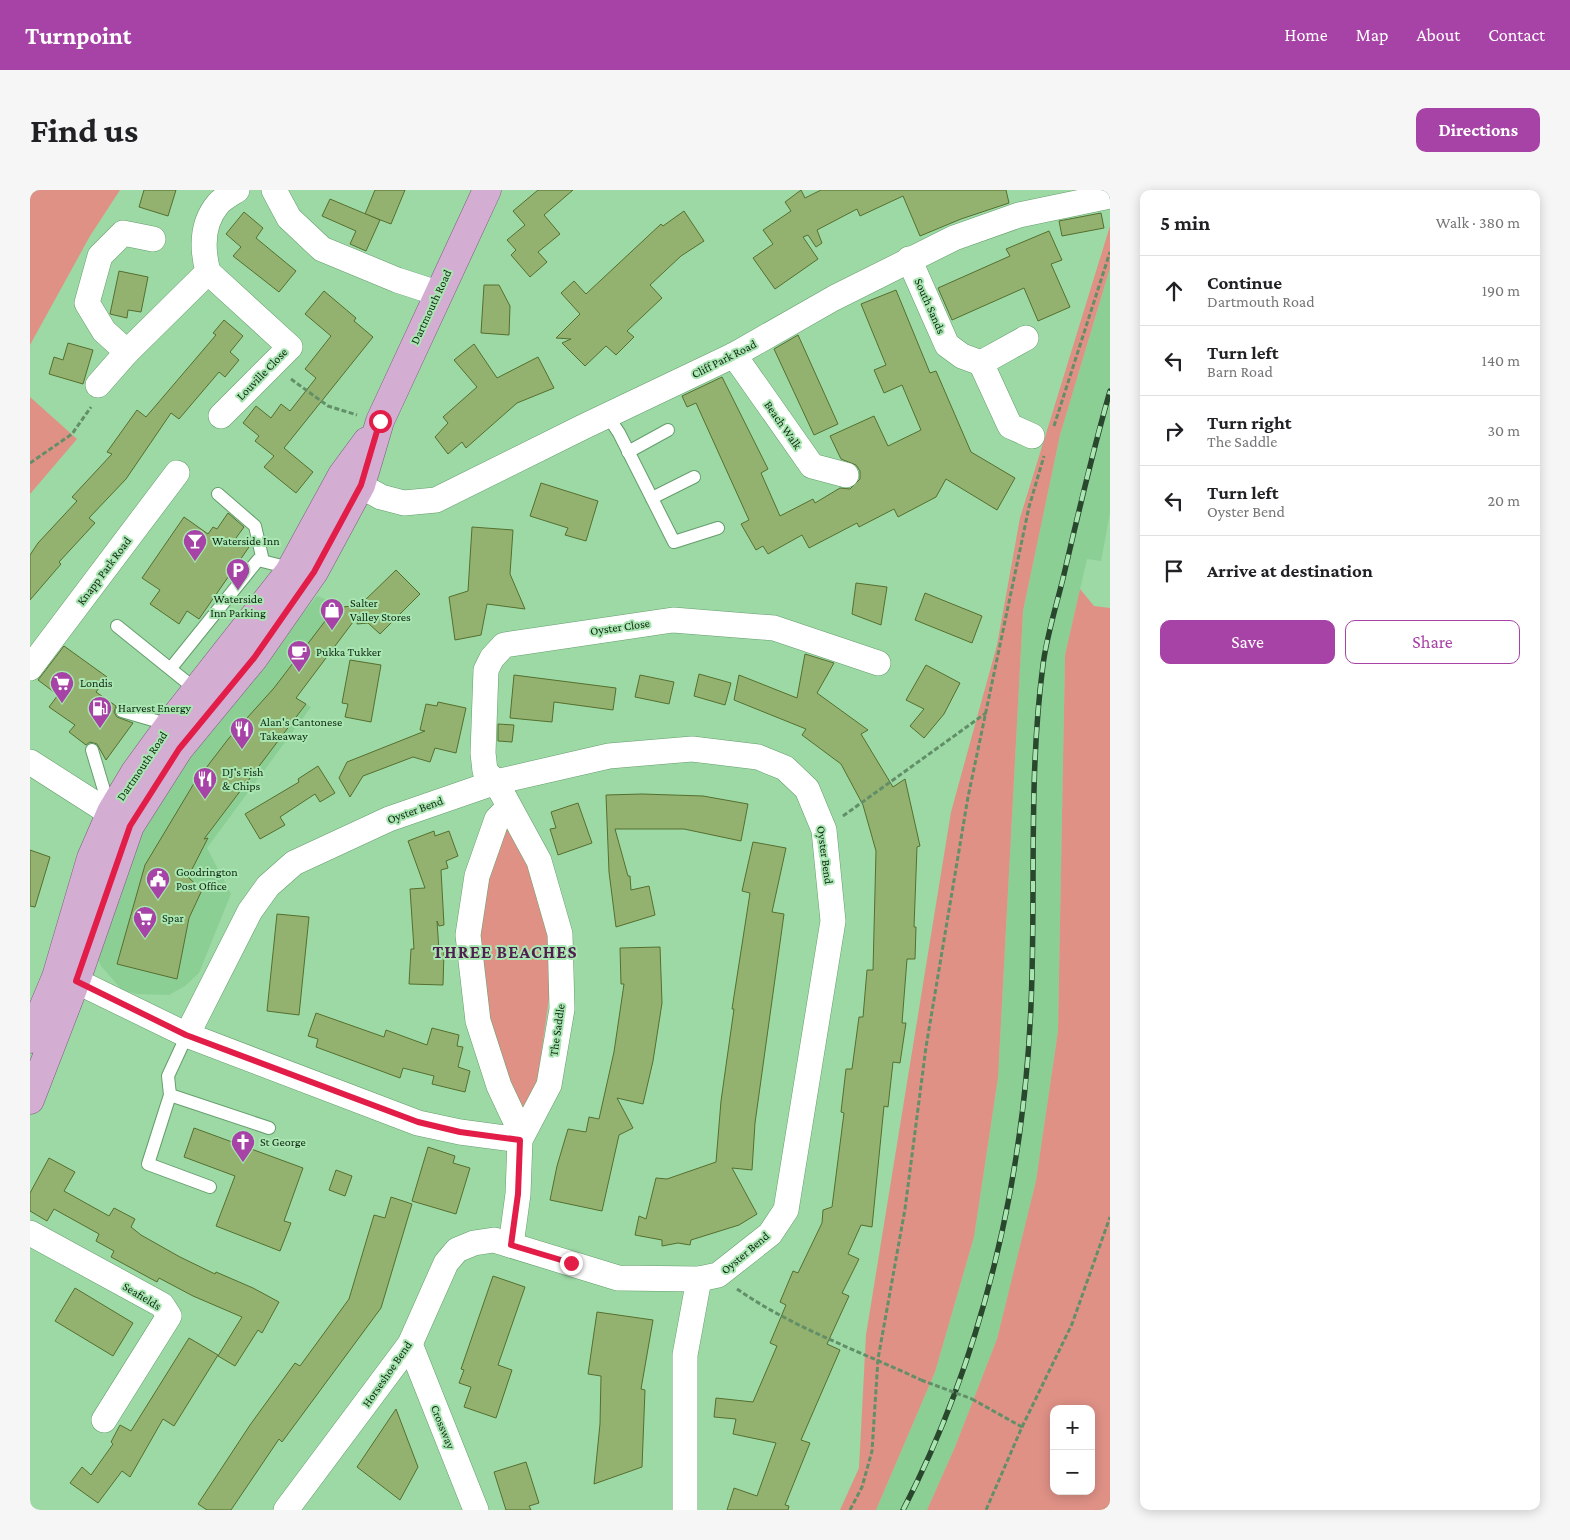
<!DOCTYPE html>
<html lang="en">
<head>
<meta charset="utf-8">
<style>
	body { margin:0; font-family:"Crimson Pro",serif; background:#f6f6f6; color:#202124 }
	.controls { position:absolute; right:15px; bottom:15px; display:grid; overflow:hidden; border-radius:10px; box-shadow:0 2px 12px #0003 }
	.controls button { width:45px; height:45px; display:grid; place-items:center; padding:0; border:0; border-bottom:1px solid #e0e0e0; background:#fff; color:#202124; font:25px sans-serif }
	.stop { position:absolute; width:15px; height:15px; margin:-11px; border:4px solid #e11d48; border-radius:50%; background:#fff }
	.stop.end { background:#e11d48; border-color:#fff; box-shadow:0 1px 5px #0008 }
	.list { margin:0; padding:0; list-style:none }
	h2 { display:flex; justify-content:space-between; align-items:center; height:65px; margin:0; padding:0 20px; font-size:21px }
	h2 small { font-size:16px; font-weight:400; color:#757577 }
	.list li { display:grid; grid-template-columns:32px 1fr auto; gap:15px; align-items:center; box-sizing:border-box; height:70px; padding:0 20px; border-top:1px solid #e0e0e0 }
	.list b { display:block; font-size:19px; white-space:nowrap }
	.list p { margin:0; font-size:16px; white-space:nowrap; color:#757577 }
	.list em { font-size:16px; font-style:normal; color:#757577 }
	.actions { display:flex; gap:10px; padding:15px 20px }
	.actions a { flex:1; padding:11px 0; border:1px solid #a742a6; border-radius:10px; text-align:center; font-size:18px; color:#a742a6 }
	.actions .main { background:#a742a6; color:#fff }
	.icon { flex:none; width:28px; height:28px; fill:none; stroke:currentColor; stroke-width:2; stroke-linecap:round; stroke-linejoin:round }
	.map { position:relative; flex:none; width:1080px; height:1320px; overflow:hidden; border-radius:10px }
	header { display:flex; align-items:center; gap:30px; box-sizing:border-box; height:70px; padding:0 25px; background:#a742a6; color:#fff }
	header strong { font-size:24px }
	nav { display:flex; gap:28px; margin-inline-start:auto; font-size:18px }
	.intro { display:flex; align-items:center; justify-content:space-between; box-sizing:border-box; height:120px; padding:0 30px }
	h1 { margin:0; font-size:35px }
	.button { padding:12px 22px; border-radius:10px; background:#a742a6; color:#fff; font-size:18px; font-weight:700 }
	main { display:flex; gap:30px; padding:0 30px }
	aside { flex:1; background:#fff; border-radius:10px; box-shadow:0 2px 12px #0003 }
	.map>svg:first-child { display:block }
	.built { fill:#8ccf95 }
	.green { fill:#df9186; fill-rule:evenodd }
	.building { fill:#94b26f; stroke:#556f2f }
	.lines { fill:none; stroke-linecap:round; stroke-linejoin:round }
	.service-casing { stroke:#649e6c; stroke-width:14 }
	.minor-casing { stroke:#649e6c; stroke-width:26 }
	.primary-casing { stroke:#7d5b7d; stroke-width:29 }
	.path { stroke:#628f68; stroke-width:3; stroke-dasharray:5 2.5; stroke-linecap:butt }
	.service { stroke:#fff; stroke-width:12 }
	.minor { stroke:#fff; stroke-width:25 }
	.primary { stroke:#d4add3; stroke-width:28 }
	.rail-casing { stroke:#29472d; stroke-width:5.5 }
	.rail { stroke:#a9e6b1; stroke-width:4; stroke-dasharray:11; stroke-linecap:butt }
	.path-bridge { stroke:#628f68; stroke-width:3; stroke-dasharray:5 2.5; stroke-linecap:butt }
	.route { stroke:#e11d48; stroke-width:6 }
	.labels { text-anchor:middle; stroke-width:4; stroke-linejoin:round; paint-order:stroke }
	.street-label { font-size:12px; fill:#102814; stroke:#a9e6b1 }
	.poi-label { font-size:12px; fill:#102814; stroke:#a9e6b1; text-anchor:start }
	.district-label { font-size:18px; font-weight:bold; letter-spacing:1px; fill:#4f1e4e; stroke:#a9e6b1 }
</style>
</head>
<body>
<header>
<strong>Turnpoint</strong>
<nav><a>Home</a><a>Map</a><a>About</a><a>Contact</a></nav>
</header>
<div class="intro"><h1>Find us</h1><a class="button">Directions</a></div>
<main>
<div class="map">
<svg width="1080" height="1320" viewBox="0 0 1080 1320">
	<rect width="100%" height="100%" fill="#9cd9a4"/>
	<g class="built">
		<polygon points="1080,78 1080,323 1071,371 1057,369 1035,465 1028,841 1006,992 967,1149 925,1257 897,1320 846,1320 905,1182 944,1047 968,888 993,421 1030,245"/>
		<polygon points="287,406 311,415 314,436 266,508 281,517 177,658 201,704 169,783 155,796 139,805 108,804 92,800 71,776 67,766 86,697 119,626 182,535"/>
	</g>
	<g class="green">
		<polygon points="0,0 90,0 60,46 0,155"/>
		<polygon points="1080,36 1080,78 1030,245 993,421 968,888 944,1047 905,1182 846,1320 810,1320 829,1278 836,1145 921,622 967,455 990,328"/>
		<polygon points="0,207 47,249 0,304"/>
		<path d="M1050,399L1064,416L1080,418V1320H897L925,1257L967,1149L1006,991L1028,841L1035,465ZM1024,1219H1061V1301H1024Z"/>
		<polygon points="475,638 481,640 504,685 524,772 508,887 495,925 457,841 448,753 457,681"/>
	</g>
	<g class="building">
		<polygon points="114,0 146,0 138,26 109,17"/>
		<polygon points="345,0 375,0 361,34 335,24"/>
		<polygon points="508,0 543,0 514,25 530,44 508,62 517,72 500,87 481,65 486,60 477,50 495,35 483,21"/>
		<polygon points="771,0 775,8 791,0 976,0 979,13 931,29 890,46 873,6 830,26 827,19 787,40 792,53 786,57 778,45 773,47 788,69 745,99 723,68 743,54 733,40 761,21 755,12"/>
		<polygon points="300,9 350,30 336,61 320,54 326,41 292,26"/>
		<polygon points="654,21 674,51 651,66 620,95 632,108 597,141 604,147 586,165 576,156 555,176 532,153 541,149 526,148 550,124 531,103 544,91 556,104 631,34 633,36"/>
		<polygon points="214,22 233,38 226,48 266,81 249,102 203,66 211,57 196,44"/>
		<polygon points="1071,23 1074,38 1032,46 1029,31"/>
		<polygon points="1019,41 1032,70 1021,74 1040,117 1008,131 994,98 922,130 908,98 980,66 976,59"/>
		<polygon points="89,81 118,87 111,122 98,120 97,128 80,124"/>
		<polygon points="454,95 469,95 480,116 479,145 451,143"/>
		<polygon points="866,100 900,183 906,181 941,262 985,288 967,320 916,289 906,307 868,327 864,319 829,337 827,333 779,358 772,345 738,364 733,356 726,360 711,334 719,330 666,213 657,217 652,206 692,187 738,279 731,283 750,326 783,309 785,313 810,298 820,299 830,289 830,281 826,275 811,269 800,246 844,226 858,256 891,240 872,195 854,203 844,180 856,175 831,114"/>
		<polygon points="294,101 326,128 324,131 343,147 254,258 283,282 266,303 234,277 244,266 225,251 229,246 213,233 226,216 241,228 251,214 260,221 286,188 275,179 301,146 275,124"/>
		<polygon points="194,130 213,146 200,162 209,170 195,187 189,182 149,229 141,223 96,289 59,328 65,333 29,372 31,374 0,410 0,365 8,353 47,311 42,307 82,264 77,262 107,220 116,227 186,145 183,143"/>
		<polygon points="768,145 808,234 784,245 744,159"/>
		<polygon points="38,153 63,160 53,194 19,184 24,167 33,170"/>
		<polygon points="444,154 467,188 508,167 524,198 487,213 436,258 432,252 418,264 405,247 418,233 413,227 447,197 424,170"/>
		<polygon points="511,293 568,311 556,351 535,345 538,338 500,326"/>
		<polygon points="198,323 214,337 206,348 219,357 169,429 157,421 149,434 120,414 130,400 112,388 154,327 178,344 183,337 187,339"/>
		<polygon points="442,337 483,340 480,384 495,419 457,414 451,445 425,450 419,407 438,401"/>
		<polygon points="366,380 390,404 350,444 338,433 327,434 329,424 266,508 276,514 174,649 178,648 158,687 172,700 159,728 147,789 87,774 115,675 163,595 199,548 244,498 305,418 330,415"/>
		<polygon points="826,393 857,397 851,435 822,424"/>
		<polygon points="895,403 952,426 942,453 885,430"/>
		<polygon points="34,456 77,487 66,502 86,516 84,522 87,527 103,533 76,570 67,554 60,552 56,555 39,542 45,535 19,517 28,505 8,490"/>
		<polygon points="775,464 804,473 787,503 838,540 831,544 863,597 875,589 890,656 887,657 884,737 886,737 885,769 877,769 872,833 876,833 870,873 863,872 858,917 854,916 842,1037 831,1035 818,1064 829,1069 812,1103 819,1106 797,1154 810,1160 771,1250 780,1253 755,1315 759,1316 758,1320 697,1320 704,1298 727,1306 746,1253 703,1244 706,1229 684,1227 686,1208 723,1212 747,1156 740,1153 756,1115 750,1112 763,1081 768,1083 792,1033 793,1020 802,1017 814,923 811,922 816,879 822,879 829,827 833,827 837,780 843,780 846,661 833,615 811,574 772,545 776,539 704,510 709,485 767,508"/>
		<polygon points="320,470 351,475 341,532 315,527 318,514 312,513"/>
		<polygon points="896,475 930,493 914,524 894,548 880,536 894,519 876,510"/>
		<polygon points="669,484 701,493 695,515 664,506"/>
		<polygon points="484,485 586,498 583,520 524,512 522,532 480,528"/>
		<polygon points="610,485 644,492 639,514 605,507"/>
		<polygon points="408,512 436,518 426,563 405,558 400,572 383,567 333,586 320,607 309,588 317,572 395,541 390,540 396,514 407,516"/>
		<polygon points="468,534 484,535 482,552 468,551"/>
		<polygon points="288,576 305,603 290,612 285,604 250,627 255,635 230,649 215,624 269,592 268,589"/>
		<polygon points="612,604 673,606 718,614 711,651 654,639 585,639 598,686 600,686 601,700 619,696 625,725 586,737 579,682 576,605"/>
		<polygon points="548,613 562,653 528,665 520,639 526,638 521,622"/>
		<polygon points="404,641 405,646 419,641 428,666 416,671 418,678 411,680 414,735 409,736 407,731 409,761 414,761 413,795 379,794 381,759 384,759 380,699 395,698 378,651"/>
		<polygon points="723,652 756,658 742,722 754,724 725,933 722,980 702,978 727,1024 709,1035 661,1050 660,1055 648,1053 632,1056 632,1050 605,1045 609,1026 616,1029 626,988 637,989 686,972 691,911 704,819 702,819 720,703 712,701"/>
		<polygon points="0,660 20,667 5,717 0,716"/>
		<polygon points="247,724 279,727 269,825 237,821"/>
		<polygon points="630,757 632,813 623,871 613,914 587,908 603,938 589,945 572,1021 520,1010 527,976 538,939 556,942 559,927 569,929 584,862 594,794 591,794 590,758"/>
		<polygon points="286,823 354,847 356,840 397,855 402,838 429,845 427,856 433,857 428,877 440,881 435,902 402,894 404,886 373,878 370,888 286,857 288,849 278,846"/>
		<polygon points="164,938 273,978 254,1031 261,1033 250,1061 186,1036 205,986 154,967"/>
		<polygon points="398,957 425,966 423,973 440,978 426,1024 382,1011"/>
		<polygon points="19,968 45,982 34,1001 79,1026 84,1018 105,1029 101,1037 111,1045 150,1067 185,1084 186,1082 223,1098 249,1112 232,1143 228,1140 205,1176 188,1166 212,1127 163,1106 129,1088 127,1092 81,1067 84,1061 66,1051 69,1044 24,1019 17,1031 0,1021 0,1003"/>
		<polygon points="306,980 322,986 315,1006 299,1000"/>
		<polygon points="361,1007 382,1014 351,1118 252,1252 249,1249 201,1320 177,1320 168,1314 220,1235 265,1173 270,1176 319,1109 344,1025 355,1028"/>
		<polygon points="463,1086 495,1097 468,1175 482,1180 466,1228 434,1217 441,1197 429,1193 434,1180 431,1179"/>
		<polygon points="45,1098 103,1133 83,1166 25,1131"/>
		<polygon points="567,1122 623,1130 611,1199 615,1200 612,1277 564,1294 570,1234 571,1186 558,1184"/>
		<polygon points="159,1148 188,1165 144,1236 133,1229 100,1287 92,1281 68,1313 40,1293 52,1277 61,1285 83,1254 81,1252 90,1235 101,1241"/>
		<polygon points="366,1219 388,1277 370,1310 327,1277"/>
		<polygon points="496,1272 509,1313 499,1316 501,1320 476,1320 464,1282"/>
	</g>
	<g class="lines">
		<g class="service-casing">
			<g id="service">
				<polyline points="577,225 589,243 644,352 688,338"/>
				<polyline points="598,262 638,240"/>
				<polyline points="188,304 225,336 233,371"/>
				<polyline points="622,308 664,287"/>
				<polyline points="87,436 169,502"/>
				<polyline points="141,478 228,370 248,375 262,384"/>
				<polyline points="92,521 140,535"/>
				<polyline points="62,560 80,620"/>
				<polyline points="157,845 138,886 140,905 118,974 180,997"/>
				<polyline points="140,905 239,938"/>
			</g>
		</g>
		<g class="minor-casing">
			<g id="minor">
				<polyline points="244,0 259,28 292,59 367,90 407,103"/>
				<polyline points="879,69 917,155 932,166 951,173 980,236 1002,246"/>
				<polyline points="178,82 260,157 191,226"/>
				<polyline points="97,162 74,141 57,113 70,66 93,43 123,49"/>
				<polyline points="704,165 782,276 816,285"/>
				<polyline points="951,173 996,148"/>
				<path d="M68,195L97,162L178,82C172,59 171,34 188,14C192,9 201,4 207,0"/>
				<polyline points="313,286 351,307 374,313 406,310 553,237 704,165 804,108 924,48 989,25 1080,6"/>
				<polyline points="0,478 147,283"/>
				<polyline points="0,572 97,634"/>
				<polyline points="479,617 467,629 447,686 438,745 448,831 469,896 492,945"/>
				<polyline points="26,787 46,791 157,845 388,933 430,942 490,950"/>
				<polyline points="157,845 220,721 238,696 264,673 359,629 466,592 579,566 662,559 728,567 755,578 777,599 794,640 803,731 756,1020 740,1044 688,1085 669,1089 588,1088 464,1050 444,1053 427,1060 416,1073 380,1154 256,1320"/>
				<polyline points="0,1043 132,1115 139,1126 74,1230"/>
				<polyline points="481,1055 488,1004 490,950 519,895 532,819 530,744 509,671 466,592 455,581 453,563 456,480 462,468 474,455 643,430 744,438 848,473"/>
				<polyline points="380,1154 446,1320"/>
				<polyline points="655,1320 655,1165 669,1089"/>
			</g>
		</g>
		<g class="primary-casing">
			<g id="primary">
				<polyline points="0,849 26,787 61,668 81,622 105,582 145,527 259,382 312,285 337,251"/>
				<polyline points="0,910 46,791 100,636 149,559 224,468 284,382 331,295 350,231 457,0"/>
			</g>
		</g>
		<g class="path">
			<polyline points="261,189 298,216 327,225"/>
			<polyline points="1024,236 1080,62"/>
			<polyline points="0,273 42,244 61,217"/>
			<polyline points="813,626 956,523"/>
			<path d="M707,1099C763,1138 830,1161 891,1190"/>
			<polyline points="942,1209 992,1237 956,1320"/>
			<polyline points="992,1237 1042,1134 1080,1027"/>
			<polyline points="820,1320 832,1297 842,1261 848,1169 875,1019 896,857 938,607 999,317 1014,266"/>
		</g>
		<use href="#service" class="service"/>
		<use href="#minor" class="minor"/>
		<use href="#primary" class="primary"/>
		<g class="rail-casing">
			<path id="rail" d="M873,1320C953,1166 994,988 1001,815C1006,702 998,588 1013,475C1017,443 1028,411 1035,380C1049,320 1063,260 1080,201"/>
		</g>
		<use href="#rail" class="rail"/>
		<polyline class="path-bridge" points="891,1190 942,1209"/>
	</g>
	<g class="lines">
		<polyline class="route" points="350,231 331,295 284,382 224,468 149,559 100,636 46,791 156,845 388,932 430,942 490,950 488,1004 481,1055 541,1073"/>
	</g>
	<defs>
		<g id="bar-pin" transform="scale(1.25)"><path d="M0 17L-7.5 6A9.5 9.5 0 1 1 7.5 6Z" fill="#a742a6" stroke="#a9e6b1"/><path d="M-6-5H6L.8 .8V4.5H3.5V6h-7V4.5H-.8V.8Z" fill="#fff"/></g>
		<g id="parking-pin" transform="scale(1.25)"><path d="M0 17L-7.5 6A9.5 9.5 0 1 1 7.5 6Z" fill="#a742a6" stroke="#a9e6b1"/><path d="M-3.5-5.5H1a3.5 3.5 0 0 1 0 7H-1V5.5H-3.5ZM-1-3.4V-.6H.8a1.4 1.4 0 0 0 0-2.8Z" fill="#fff"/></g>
		<g id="shop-pin" transform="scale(1.25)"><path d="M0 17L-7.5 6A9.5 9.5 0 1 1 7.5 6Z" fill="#a742a6" stroke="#a9e6b1"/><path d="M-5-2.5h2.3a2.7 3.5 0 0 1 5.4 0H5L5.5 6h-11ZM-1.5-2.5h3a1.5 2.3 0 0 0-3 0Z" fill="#fff"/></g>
		<g id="cafe-pin" transform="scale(1.25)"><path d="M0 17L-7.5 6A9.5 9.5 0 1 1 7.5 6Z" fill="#a742a6" stroke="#a9e6b1"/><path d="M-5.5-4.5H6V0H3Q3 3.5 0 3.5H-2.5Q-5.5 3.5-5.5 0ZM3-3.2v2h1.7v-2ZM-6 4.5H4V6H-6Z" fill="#fff"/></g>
		<g id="supermarket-pin" transform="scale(1.25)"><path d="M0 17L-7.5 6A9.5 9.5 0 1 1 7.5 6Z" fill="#a742a6" stroke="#a9e6b1"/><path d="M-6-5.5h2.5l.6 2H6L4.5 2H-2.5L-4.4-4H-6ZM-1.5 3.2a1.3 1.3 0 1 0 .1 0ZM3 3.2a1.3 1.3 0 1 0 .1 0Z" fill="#fff"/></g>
		<g id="fuel-pin" transform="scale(1.25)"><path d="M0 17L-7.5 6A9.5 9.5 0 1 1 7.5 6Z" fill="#a742a6" stroke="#a9e6b1"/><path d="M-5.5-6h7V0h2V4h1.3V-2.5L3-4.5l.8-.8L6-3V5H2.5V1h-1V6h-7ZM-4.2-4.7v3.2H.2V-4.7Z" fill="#fff"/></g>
		<g id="restaurant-pin" transform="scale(1.25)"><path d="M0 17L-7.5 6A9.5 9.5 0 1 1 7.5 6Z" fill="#a742a6" stroke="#a9e6b1"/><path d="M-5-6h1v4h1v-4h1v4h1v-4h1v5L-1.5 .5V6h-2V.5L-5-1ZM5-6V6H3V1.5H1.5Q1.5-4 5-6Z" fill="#fff"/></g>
		<g id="civic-pin" transform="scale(1.25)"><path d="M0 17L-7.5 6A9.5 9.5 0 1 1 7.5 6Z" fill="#a742a6" stroke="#a9e6b1"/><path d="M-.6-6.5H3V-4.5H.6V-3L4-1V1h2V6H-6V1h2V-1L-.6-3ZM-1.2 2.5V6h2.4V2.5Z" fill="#fff"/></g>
		<g id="church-pin" transform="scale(1.25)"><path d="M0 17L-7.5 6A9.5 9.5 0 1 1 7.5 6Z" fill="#a742a6" stroke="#a9e6b1"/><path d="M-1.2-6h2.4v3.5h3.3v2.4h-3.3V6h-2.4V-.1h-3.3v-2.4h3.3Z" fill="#fff"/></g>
	</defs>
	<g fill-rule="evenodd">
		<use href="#bar-pin" x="165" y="351"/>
		<use href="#parking-pin" x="208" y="380"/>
		<use href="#shop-pin" x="302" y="420"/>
		<use href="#cafe-pin" x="269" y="462"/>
		<use href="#supermarket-pin" x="32" y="493"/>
		<use href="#fuel-pin" x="70" y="518"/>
		<use href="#restaurant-pin" x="212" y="539"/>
		<use href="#restaurant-pin" x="175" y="589"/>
		<use href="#civic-pin" x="128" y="689"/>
		<use href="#supermarket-pin" x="115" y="728"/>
		<use href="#church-pin" x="213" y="952"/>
	</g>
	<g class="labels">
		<g class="street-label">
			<text transform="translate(900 116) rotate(66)" y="4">South Sands</text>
			<text transform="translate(401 117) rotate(-65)" y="4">Dartmouth Road</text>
			<text transform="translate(694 169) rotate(-27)" y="4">Cliff Park Road</text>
			<text transform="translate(232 184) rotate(-46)" y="4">Louville Close</text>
			<text transform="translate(753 235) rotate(55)" y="4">Beach Walk</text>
			<text transform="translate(74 381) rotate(-53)" y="4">Knapp Park Road</text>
			<text transform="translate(590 437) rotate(-8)" y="4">Oyster Close</text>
			<text transform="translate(112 576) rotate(-56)" y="4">Dartmouth Road</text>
			<text transform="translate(385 620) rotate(-20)" y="4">Oyster Bend</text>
			<text transform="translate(795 665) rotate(82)" y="4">Oyster Bend</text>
			<text transform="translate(527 840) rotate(-82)" y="4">The Saddle</text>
			<text transform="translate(715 1063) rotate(-40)" y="4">Oyster Bend</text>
			<text transform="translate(112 1106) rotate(31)" y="4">Seafields</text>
			<text transform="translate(357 1184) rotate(-55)" y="4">Horseshoe Bend</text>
			<text transform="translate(413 1237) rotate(68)" y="4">Crossway</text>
		</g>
		<g class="poi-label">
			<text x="182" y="355">Waterside Inn</text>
			<text x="208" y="413" text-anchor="middle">Waterside<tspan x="208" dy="14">Inn Parking</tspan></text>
			<text x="320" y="417">Salter<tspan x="320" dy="14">Valley Stores</tspan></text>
			<text x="286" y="466">Pukka Tukker</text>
			<text x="50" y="497">Londis</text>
			<text x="88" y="522">Harvest Energy</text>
			<text x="230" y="536">Alan's Cantonese<tspan x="230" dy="14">Takeaway</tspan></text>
			<text x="192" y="586">DJ's Fish<tspan x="192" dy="14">&amp; Chips</tspan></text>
			<text x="146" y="686">Goodrington<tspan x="146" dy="14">Post Office</tspan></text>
			<text x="132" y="732">Spar</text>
			<text x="230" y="956">St George</text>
		</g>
		<g class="district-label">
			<text x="475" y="768">THREE BEACHES</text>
		</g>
	</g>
</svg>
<div class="controls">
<button>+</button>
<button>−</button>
</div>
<div class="stop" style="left:350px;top:231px"></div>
<div class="stop end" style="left:541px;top:1073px"></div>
</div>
<aside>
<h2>5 min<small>Walk · 380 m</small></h2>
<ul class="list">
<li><svg class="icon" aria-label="ahead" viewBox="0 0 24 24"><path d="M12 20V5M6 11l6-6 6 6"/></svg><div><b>Continue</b><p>Dartmouth Road</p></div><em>190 m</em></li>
<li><svg class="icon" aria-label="left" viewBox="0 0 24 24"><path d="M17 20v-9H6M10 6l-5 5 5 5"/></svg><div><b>Turn left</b><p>Barn Road</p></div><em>140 m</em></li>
<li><svg class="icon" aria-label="right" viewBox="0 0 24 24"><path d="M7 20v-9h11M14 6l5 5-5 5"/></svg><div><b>Turn right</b><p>The Saddle</p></div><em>30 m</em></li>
<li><svg class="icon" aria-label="left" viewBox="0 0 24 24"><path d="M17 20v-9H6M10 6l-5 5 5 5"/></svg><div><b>Turn left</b><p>Oyster Bend</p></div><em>20 m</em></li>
<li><svg class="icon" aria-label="arrive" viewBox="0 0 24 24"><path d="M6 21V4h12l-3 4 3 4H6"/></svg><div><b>Arrive at destination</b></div></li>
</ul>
<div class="actions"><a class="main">Save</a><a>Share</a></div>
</aside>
</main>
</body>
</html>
